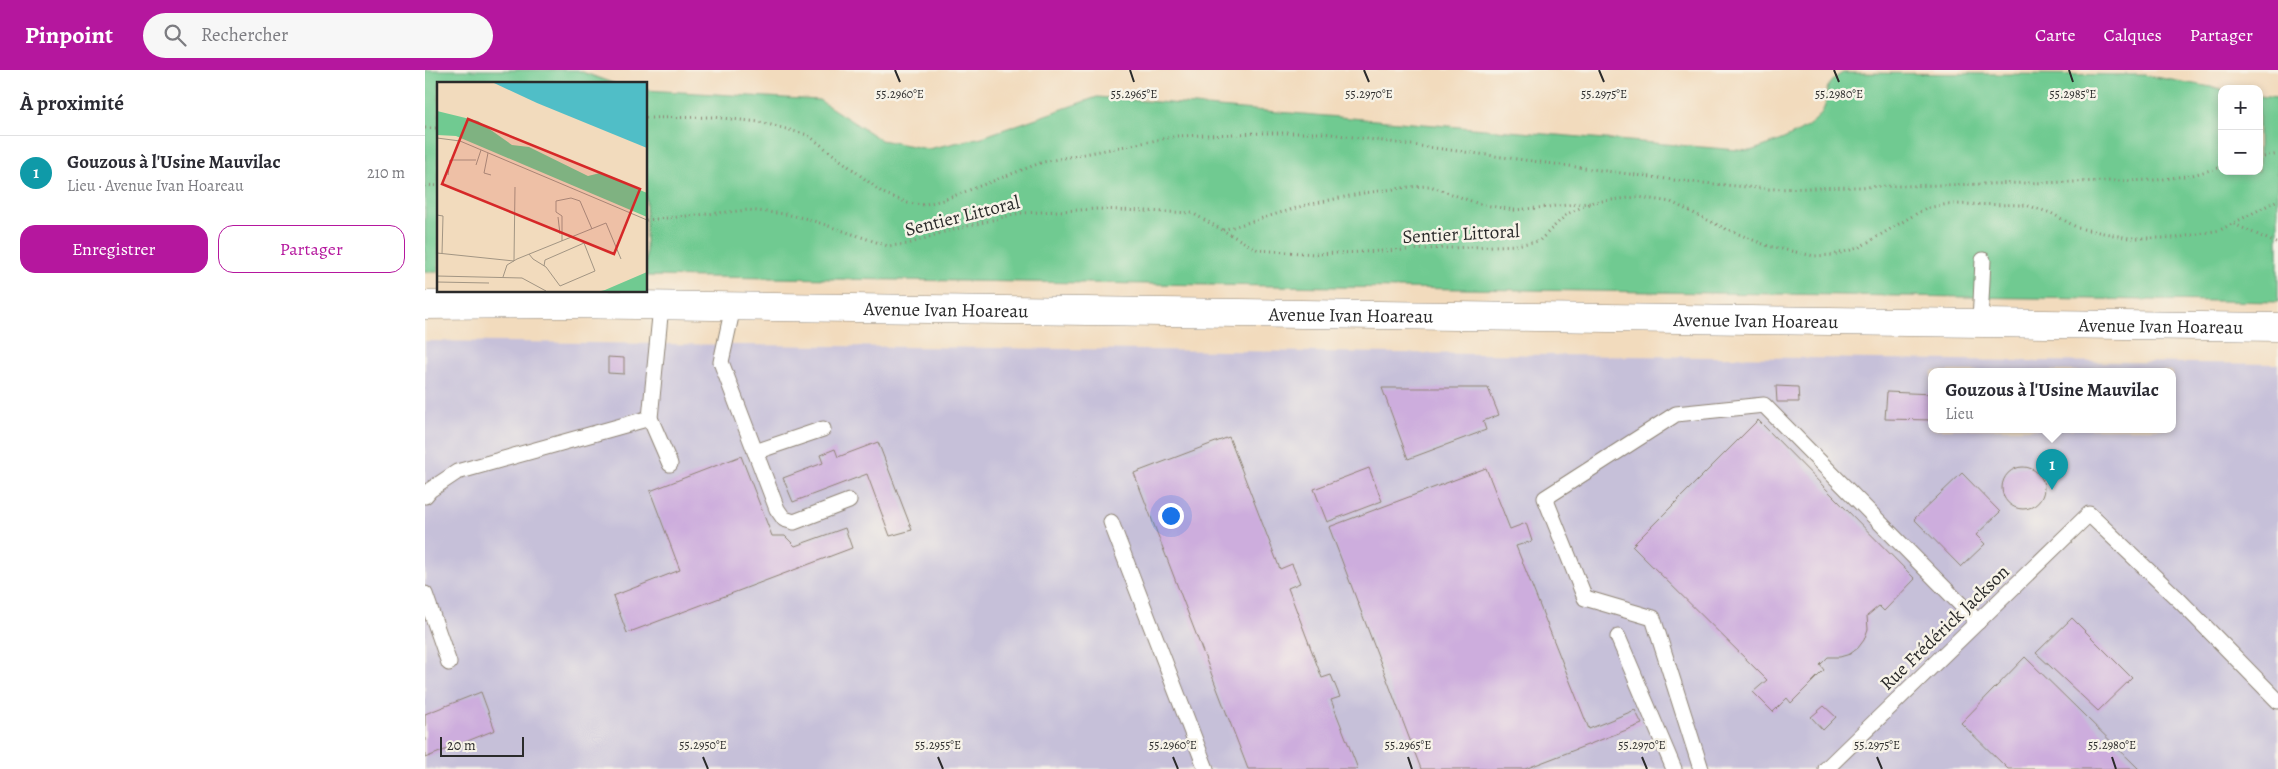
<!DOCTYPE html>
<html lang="fr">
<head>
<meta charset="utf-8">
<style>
	body { margin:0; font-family:Alegreya,serif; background:#f7f7f7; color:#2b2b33 }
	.controls { position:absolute; right:15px; top:15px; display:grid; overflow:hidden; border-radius:10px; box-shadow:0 2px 8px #0003 }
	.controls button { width:45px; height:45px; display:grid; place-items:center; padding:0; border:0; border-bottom:1px solid #e1e1e2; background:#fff; color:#2b2b33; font:25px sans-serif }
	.scale { position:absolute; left:15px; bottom:12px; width:84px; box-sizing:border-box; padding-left:5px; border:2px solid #2b2b2b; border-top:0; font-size:14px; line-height:18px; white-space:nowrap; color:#2b2b2b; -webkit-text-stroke:4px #f7f3e8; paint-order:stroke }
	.you { position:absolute; left:745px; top:445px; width:18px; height:18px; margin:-12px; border:4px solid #fff; border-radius:50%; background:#1a73e8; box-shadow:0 0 0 8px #1a73e833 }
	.badge { display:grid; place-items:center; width:32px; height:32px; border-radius:50%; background:#b5179e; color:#fff; font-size:16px; font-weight:700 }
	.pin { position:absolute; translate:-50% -41px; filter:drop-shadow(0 1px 2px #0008) }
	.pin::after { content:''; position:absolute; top:26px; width:18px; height:15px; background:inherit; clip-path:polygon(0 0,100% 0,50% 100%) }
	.popup { position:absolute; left:1503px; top:298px; width:248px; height:65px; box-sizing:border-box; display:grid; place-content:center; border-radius:10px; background:#fff; filter:drop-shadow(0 1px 4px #0005); font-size:16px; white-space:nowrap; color:#7c7c81 }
	.popup b { font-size:19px; color:#2b2b33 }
	.popup::after { content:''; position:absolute; left:50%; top:100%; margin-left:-10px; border:10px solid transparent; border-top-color:#fff }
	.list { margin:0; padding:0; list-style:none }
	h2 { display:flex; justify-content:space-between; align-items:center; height:65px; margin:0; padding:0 20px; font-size:21px }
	h2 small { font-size:16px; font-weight:400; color:#7c7c81 }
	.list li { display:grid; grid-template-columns:32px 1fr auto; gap:15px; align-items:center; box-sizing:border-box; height:75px; padding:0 20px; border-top:1px solid #e1e1e2 }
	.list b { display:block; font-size:19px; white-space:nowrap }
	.list p { margin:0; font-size:16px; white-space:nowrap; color:#7c7c81 }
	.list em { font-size:16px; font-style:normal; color:#7c7c81 }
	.actions { display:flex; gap:10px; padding:15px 20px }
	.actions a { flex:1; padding:11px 0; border:1px solid #b5179e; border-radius:15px; text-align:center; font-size:18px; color:#b5179e }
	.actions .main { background:#b5179e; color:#fff }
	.icon { flex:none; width:28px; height:28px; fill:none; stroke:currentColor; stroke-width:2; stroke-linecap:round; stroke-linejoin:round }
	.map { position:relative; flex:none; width:1853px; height:699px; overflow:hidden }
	header { display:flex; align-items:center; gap:30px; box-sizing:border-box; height:70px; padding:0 25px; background:#b5179e; color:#fff }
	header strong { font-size:24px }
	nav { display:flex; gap:28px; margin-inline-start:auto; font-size:18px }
	.search { width:350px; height:45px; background:#f7f7f7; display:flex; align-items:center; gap:12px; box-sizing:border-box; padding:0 18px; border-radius:28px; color:#7c7c81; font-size:19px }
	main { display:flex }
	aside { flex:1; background:#fff }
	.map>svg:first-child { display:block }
	.industrial { fill:#c6c0d9; fill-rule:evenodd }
	.green { fill:#70ca91; stroke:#4e7a5e }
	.building { fill:#cdaddd }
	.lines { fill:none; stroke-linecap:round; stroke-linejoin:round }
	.service-casing { stroke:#8e8374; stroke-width:17 }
	.minor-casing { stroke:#8e8374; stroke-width:29 }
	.path { stroke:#8e8374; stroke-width:3; stroke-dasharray:1 4; stroke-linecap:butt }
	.service { stroke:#fff; stroke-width:15 }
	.minor { stroke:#fff; stroke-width:28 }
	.ticks { fill:none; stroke:#2b2b2b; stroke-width:2 }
	.labels { text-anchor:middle; stroke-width:5; stroke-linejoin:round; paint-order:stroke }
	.street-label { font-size:19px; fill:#2b2b2b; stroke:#f7f3e8 }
	.inset-road { fill:none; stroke:#a29583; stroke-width:1 }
	.view { fill:#d62828; fill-opacity:0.15; stroke:#d62828; stroke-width:2.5 }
	.inset-edge { fill:none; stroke:#2b2b2b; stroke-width:2.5 }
	.ticks-label { font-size:12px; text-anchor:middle; fill:#2b2b2b; stroke:#f7f3e8; stroke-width:5; stroke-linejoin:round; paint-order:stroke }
</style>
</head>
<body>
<header>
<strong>Pinpoint</strong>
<div class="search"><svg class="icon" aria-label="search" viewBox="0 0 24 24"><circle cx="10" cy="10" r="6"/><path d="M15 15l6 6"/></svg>Rechercher</div>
<nav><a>Carte</a><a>Calques</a><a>Partager</a></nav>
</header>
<main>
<aside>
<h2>À proximité<small></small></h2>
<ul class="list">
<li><span class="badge" style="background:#0f9aa8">1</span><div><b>Gouzous à l'Usine Mauvilac</b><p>Lieu · Avenue Ivan Hoareau</p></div><em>210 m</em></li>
</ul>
<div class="actions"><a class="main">Enregistrer</a><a>Partager</a></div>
</aside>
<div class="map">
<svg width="1853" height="699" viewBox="0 0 1853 699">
	<rect width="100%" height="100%" fill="#f7f3e8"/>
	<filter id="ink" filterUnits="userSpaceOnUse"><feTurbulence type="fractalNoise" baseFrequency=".02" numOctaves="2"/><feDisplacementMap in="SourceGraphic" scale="10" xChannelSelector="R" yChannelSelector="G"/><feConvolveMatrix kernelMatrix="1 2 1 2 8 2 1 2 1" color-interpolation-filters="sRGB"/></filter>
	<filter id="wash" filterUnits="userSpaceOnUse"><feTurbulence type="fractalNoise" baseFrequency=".0096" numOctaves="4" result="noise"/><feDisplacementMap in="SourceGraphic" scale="20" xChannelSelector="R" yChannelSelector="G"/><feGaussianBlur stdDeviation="1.12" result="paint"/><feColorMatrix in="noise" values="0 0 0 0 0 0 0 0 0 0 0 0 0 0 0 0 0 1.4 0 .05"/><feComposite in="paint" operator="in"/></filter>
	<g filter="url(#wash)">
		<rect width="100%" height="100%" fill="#f2dbbd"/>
		<path class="industrial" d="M0,271L1853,294V699H0ZM1507,301H1747V359H1507Z"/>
		<g class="green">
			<polygon points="0,0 152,0 190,14 14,14 14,202 0,202"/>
			<path d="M1418,3L1719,5L1797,19V101H1834V26L1853,28V232L221,206V20L394,30L456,70L503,79L557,67L672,27L1325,81C1347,74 1384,62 1397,42C1407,25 1393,16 1418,3Z"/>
		</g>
		<g id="blocks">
			<g class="building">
				<polygon points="183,287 199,288 199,304 183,303"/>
				<polygon points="1351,316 1373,317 1374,332 1352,332"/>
				<polygon points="957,318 1063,318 1074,345 1058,351 1061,360 983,389"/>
				<polygon points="1462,322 1507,324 1507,350 1460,349"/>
				<polygon points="1333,350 1490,509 1459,541 1454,536 1442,546 1443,559 1439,570 1433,578 1425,584 1415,587 1403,587 1395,595 1399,600 1366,633 1362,628 1348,642 1328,622 1342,610 1207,476"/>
				<polygon points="804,367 855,499 867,494 875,513 863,518 897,608 906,605 915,627 906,630 933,699 823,699 709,403"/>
				<polygon points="453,372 487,460 465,466 442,404 368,432 358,408 398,393 395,385 410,379 413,387"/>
				<polygon points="316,386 347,466 360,466 370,476 420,458 427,478 202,563 188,526 255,500 225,421"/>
				<circle cx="1598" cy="418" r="21"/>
				<polygon points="944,398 957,431 902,452 889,419"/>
				<polygon points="1061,398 1085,459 1101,453 1107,471 1091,476 1164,659 1210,640 1217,654 1100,699 996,699 904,457"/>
				<polygon points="1537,403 1575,442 1551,465 1560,474 1536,497 1489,449"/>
				<polygon points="1647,548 1707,608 1673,641 1611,583"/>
				<polygon points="1600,587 1714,699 1583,699 1536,653"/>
				<polygon points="56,622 70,660 0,688 0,644"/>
				<polygon points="1399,636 1411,647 1398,660 1386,647"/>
			</g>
		</g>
	</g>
	<g filter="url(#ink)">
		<use href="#blocks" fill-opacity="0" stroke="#8e8374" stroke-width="1"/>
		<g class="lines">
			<g class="service-casing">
				<g id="service">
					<polyline points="236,236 225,348 245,394"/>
					<polyline points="308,237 296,292 352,439 359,449 369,452 424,431"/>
					<polyline points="1555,252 1558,190"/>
					<polyline points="330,382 398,359"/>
					<polyline points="0,426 5,420 32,402 225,348"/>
					<polyline points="686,452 781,699"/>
					<polyline points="0,524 24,593"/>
					<polyline points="1193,567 1249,699"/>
					<polyline points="1276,699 1228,548 1160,528 1120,428 1251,344 1339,335 1553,552"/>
					<polyline points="1401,699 1664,444 1756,532 1853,631"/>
				</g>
			</g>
			<g class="minor-casing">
				<g id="minor">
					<path id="s1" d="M0,235L134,234L1853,257"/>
				</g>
			</g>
			<g class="path">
				<polyline points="221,48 287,47 335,52 383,65 458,123 483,133 497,135 518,130 618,92 753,66 837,63 898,63 1256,111 1344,119 1732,110 1767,105 1797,97"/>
				<polyline points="0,58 14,58"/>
				<polyline points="1834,88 1853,84"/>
				<polyline points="0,115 14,116"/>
				<polyline points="221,150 323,140 360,144 383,149 463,176 483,174 519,162 595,143 673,139 767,143 833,180 891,184 1091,175 1114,171 1142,144 1168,132 1213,127 1246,132 1301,159 1343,176 1389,186 1408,185 1433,178 1501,138 1524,134 1601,135 1626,143 1653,158 1704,168 1751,168 1795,160 1853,130"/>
				<polyline points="1809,154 1853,174"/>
				<polyline points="798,160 881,135 939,123 984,117 1005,116 1054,134 1089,140 1165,133"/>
			</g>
			<use href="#service" class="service"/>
			<use href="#minor" class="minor"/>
		</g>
	</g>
	<path class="ticks" d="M470,0L475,12M705,0L709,12M939,0L944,12M1174,0L1179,12M1409,0L1414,12M1644,0L1648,12M278,687L283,699M513,687L518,699M748,687L753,699M983,687L987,699M1217,687L1222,699M1452,687L1457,699M1687,687L1691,699"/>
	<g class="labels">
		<g class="street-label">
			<text transform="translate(537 145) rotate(-14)" y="7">Sentier Littoral</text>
			<text transform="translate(1036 163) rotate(-3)" y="7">Sentier Littoral</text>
			<text dy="7" stroke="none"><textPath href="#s1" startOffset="521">Avenue Ivan Hoareau</textPath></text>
			<text dy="7" stroke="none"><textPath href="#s1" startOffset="926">Avenue Ivan Hoareau</textPath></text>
			<text dy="7" stroke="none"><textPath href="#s1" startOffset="1331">Avenue Ivan Hoareau</textPath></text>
			<text dy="7" stroke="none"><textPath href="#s1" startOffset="1736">Avenue Ivan Hoareau</textPath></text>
			<text transform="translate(1519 557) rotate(-44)" y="7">Rue Frédérick Jackson</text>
		</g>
	</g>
	<g transform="translate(12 12)">
		<rect width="210" height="210" fill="#f2dbbd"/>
		<path d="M0,29L41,39L75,63L92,65L151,94L163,91L210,111V135L19,54L0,53ZM210,190V209H164L168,208Z" fill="#70ca91"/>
		<path d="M57,1H210V66L100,21Z" fill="#50bec7"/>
		<path class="inset-road" d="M0,56L23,59L210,138M51,71L47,91L54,93M39,83L44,68M11,93L13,78H39M0,133L6,134L5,172M121,135L123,152M125,159V134L119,130V119L134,116L143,119L155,147M0,171L77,179L78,105M92,172L96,177L109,185L123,204L158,189L147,161L108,178L107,184M0,194L85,196L109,209M66,195L70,183L80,177L169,141L184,177M0,200L52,201"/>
		<path class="view" d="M31,37L203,107L177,172L5,102Z"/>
		<rect width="210" height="210" class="inset-edge"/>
	</g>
	<g class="ticks-label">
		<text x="475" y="28">55.2960°E</text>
		<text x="709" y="28">55.2965°E</text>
		<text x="944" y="28">55.2970°E</text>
		<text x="1648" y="28">55.2985°E</text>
		<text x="1179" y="28">55.2975°E</text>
		<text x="1414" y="28">55.2980°E</text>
		<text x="278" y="679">55.2950°E</text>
		<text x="513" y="679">55.2955°E</text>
		<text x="748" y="679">55.2960°E</text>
		<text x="983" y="679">55.2965°E</text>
		<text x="1217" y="679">55.2970°E</text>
		<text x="1452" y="679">55.2975°E</text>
		<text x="1687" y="679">55.2980°E</text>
	</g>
</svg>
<div class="controls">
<button>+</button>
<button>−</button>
</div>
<div class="scale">20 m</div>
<div class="you"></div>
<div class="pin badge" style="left:1627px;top:420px;background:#0f9aa8">1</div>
<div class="popup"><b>Gouzous à l'Usine Mauvilac</b>Lieu</div>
</div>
</main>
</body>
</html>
